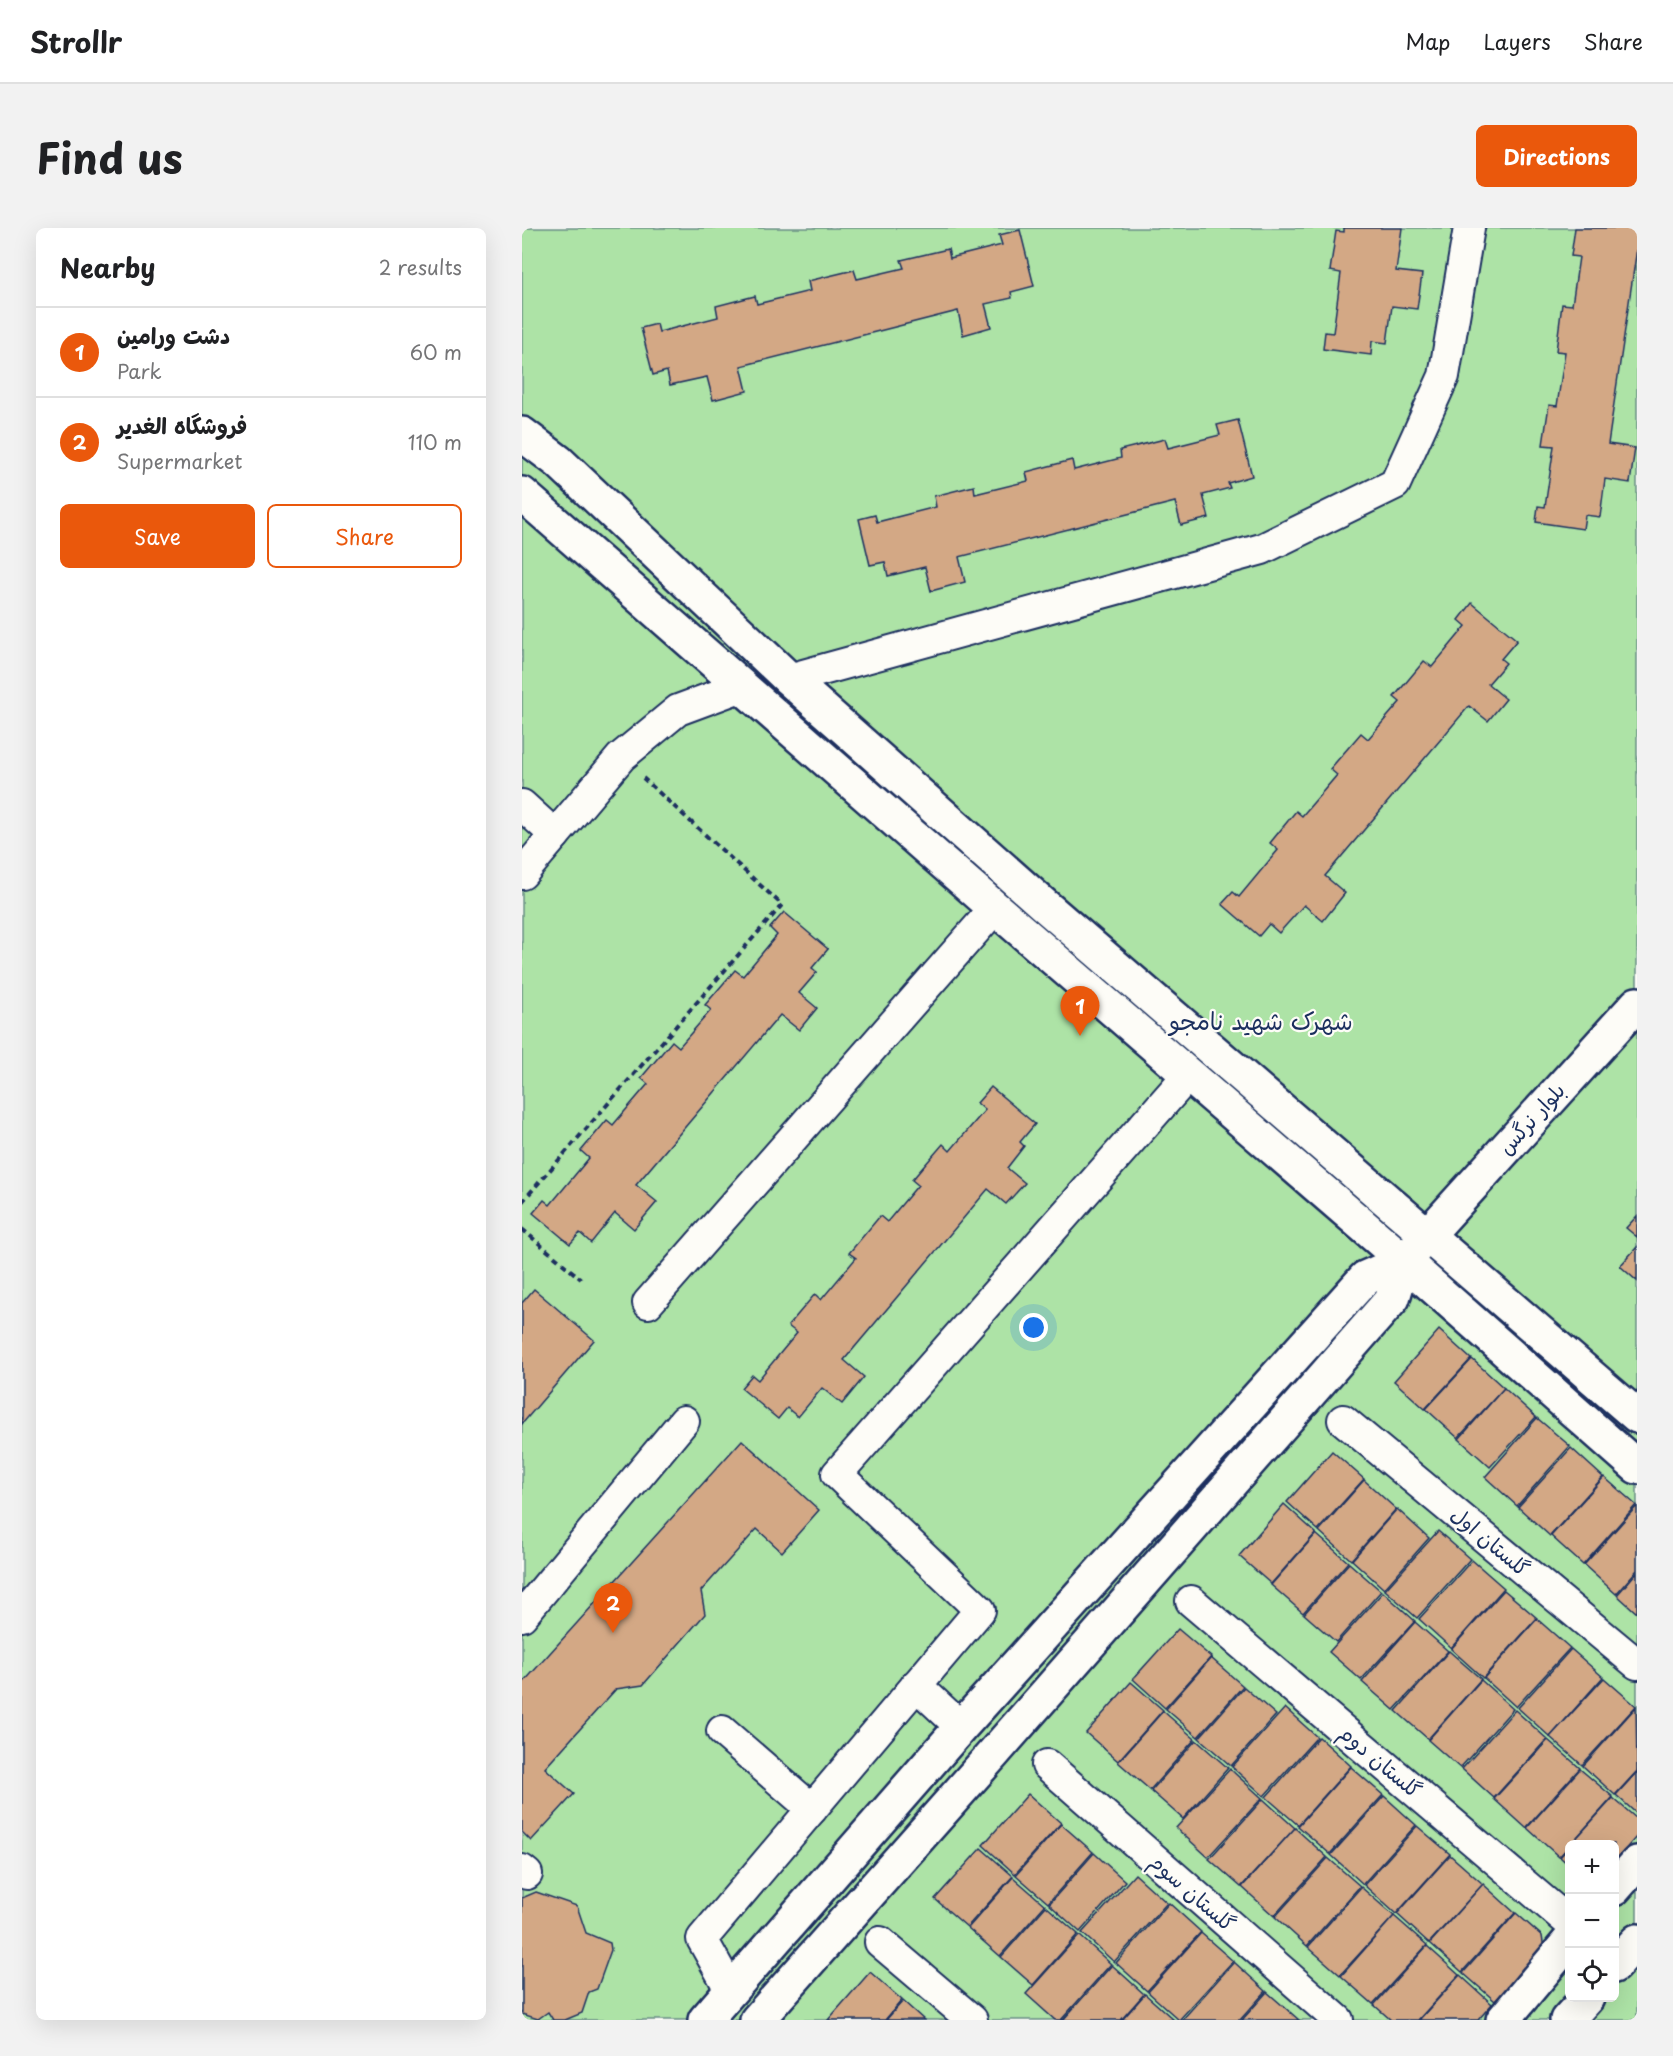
<!DOCTYPE html>
<html lang="en">
<head>
<meta charset="utf-8">
<style>
	body { margin:0; font-family:"Playpen Sans","Playpen Sans Arabic",sans-serif; background:#f2f2f2; color:#202124 }
	.controls { position:absolute; right:18px; bottom:18px; display:grid; overflow:hidden; border-radius:9px; box-shadow:0 6px 24px #0002 }
	.controls button { width:54px; height:54px; display:grid; place-items:center; padding:0; border:0; border-bottom:2px solid #e0e0e0; background:#fff; color:#202124; font:30px sans-serif }
	.you { position:absolute; left:512px; top:1100px; width:21px; height:21px; margin:-15px; border:4px solid #fff; border-radius:50%; background:#1a73e8; box-shadow:0 0 0 9px #1a73e833 }
	.badge { display:grid; place-items:center; width:39px; height:39px; border-radius:50%; background:#ea580c; color:#fff; font-size:20px; font-weight:700 }
	.pin { position:absolute; translate:-50% -50px; filter:drop-shadow(0 2px 3px #0008) }
	.pin::after { content:''; position:absolute; top:32px; width:21px; height:18px; background:inherit; clip-path:polygon(0 0,100% 0,50% 100%) }
	.list { margin:0; padding:0; list-style:none }
	h2 { display:flex; justify-content:space-between; align-items:center; height:78px; margin:0; padding:0 24px; font-size:26px }
	h2 small { font-size:20px; font-weight:400; color:#757577 }
	.list li { display:grid; grid-template-columns:39px 1fr auto; gap:18px; align-items:center; box-sizing:border-box; height:90px; padding:0 24px; border-top:2px solid #e0e0e0 }
	.list b { display:block; font-size:22px; white-space:nowrap }
	.list p { margin:0; font-size:20px; white-space:nowrap; color:#757577 }
	.list em { font-size:20px; font-style:normal; color:#757577 }
	.actions { display:flex; gap:12px; padding:18px 24px }
	.actions a { flex:1; padding:14px 0; border:2px solid #ea580c; border-radius:9px; text-align:center; font-size:21px; color:#ea580c }
	.actions .main { background:#ea580c; color:#fff }
	.icon { flex:none; width:33px; height:33px; fill:none; stroke:currentColor; stroke-width:2; stroke-linecap:round; stroke-linejoin:round }
	.map { position:relative; flex:none; width:1115px; height:1792px; overflow:hidden; border-radius:9px }
	header { display:flex; align-items:center; gap:36px; box-sizing:border-box; height:84px; padding:0 30px; background:#fff; border-bottom:2px solid #e0e0e0 }
	header strong { font-size:28px }
	nav { display:flex; gap:33px; margin-inline-start:auto; font-size:21px }
	.intro { display:flex; align-items:center; justify-content:space-between; box-sizing:border-box; height:144px; padding:0 36px }
	h1 { margin:0; font-size:42px }
	.button { padding:15px 27px; border-radius:9px; background:#ea580c; color:#fff; font-size:21px; font-weight:700 }
	main { display:flex; gap:36px; padding:0 36px }
	aside { flex:1; background:#fff; border-radius:9px; box-shadow:0 6px 24px #0002 }
	.map>svg:first-child { display:block }
	.green { fill:#ade3a6; stroke:#648982; stroke-width:1.5; fill-rule:evenodd }
	.building { fill:#d3a885; stroke:#1b2f5e; stroke-width:1.5 }
	.lines { fill:none; stroke-linecap:round; stroke-linejoin:round }
	.street-casing { stroke:#1b2f5e; stroke-width:34 }
	.secondary-casing { stroke:#1b2f5e; stroke-width:38 }
	.path { stroke:#1b2f5e; stroke-width:4; stroke-dasharray:6 4.5; stroke-linecap:butt }
	.street { stroke:#fdfcf7; stroke-width:30 }
	.secondary { stroke:#fdfcf7; stroke-width:33 }
	.labels { text-anchor:middle; stroke-width:4.5; stroke-linejoin:round; paint-order:stroke }
	.street-label { font-size:21px; fill:#1b2f5e; stroke:#fdfcf7 }
	.quarter-label { font-size:24px; fill:#1b2f5e; stroke:#fdfcf7 }
</style>
</head>
<body>
<header>
<strong>Strollr</strong>
<nav><a>Map</a><a>Layers</a><a>Share</a></nav>
</header>
<div class="intro"><h1>Find us</h1><a class="button">Directions</a></div>
<main>
<aside>
<h2>Nearby<small>2 results</small></h2>
<ul class="list">
<li><span class="badge">1</span><div><b>دشت ورامین</b><p>Park</p></div><em>60 m</em></li>
<li><span class="badge">2</span><div><b>فروشگاه الغدیر</b><p>Supermarket</p></div><em>110 m</em></li>
</ul>
<div class="actions"><a class="main">Save</a><a>Share</a></div>
</aside>
<div class="map">
<svg width="1115" height="1792" viewBox="0 0 1115 1792">
	<rect width="100%" height="100%" fill="#fdfcf7"/>
	<filter id="ink" filterUnits="userSpaceOnUse"><feTurbulence type="fractalNoise" baseFrequency=".0167" numOctaves="2"/><feDisplacementMap in="SourceGraphic" scale="12" xChannelSelector="R" yChannelSelector="G"/><feConvolveMatrix kernelMatrix="1 2 1 2 8 2 1 2 1" color-interpolation-filters="sRGB"/></filter>
	<g filter="url(#ink)">
		<path class="green" d="M0,0H1115V1792H0ZM1048,1616H1092V1770H1048Z"/>
		<g class="building">
			<polygon points="822,0 880,0 874,43 900,46 895,81 870,78 865,115 850,113 849,127 801,121 803,104 811,105 819,45 808,43 814,3 822,4"/>
			<polygon points="1053,0 1115,0 1115,20 1086,216 1113,220 1108,255 1083,251 1078,289 1063,287 1061,301 1014,294 1016,278 1023,279 1032,218 1021,217 1027,177 1035,178 1043,124 1034,123 1040,76 1050,77 1057,29 1049,28"/>
			<polygon points="498,2 512,58 489,64 490,70 463,76 469,99 441,107 436,83 219,138 225,163 191,172 185,149 148,157 145,143 131,147 119,100 135,96 137,104 196,89 194,78 233,68 235,76 288,63 286,53 332,42 335,51 382,40 379,32 426,21 428,30 480,17 477,7"/>
			<polygon points="716,192 730,248 706,255 708,260 681,267 687,290 659,297 653,274 437,329 443,354 409,363 403,339 366,348 363,334 348,337 337,291 353,287 355,294 414,279 412,268 452,258 453,266 506,253 504,244 550,232 552,242 599,230 598,222 643,211 646,220 698,207 695,197"/>
			<polygon points="950,375 995,412 979,431 984,435 966,456 984,471 966,493 947,478 803,648 823,665 801,693 782,677 757,705 747,696 737,708 700,676 711,664 717,669 756,622 748,615 774,583 780,588 815,547 808,541 839,505 846,511 878,474 872,469 902,433 910,439 944,398 937,392"/>
			<polygon points="262,684 306,721 290,740 295,744 277,765 295,780 277,802 258,787 114,957 135,974 112,1001 93,985 69,1015 58,1005 48,1016 11,985 22,972 28,977 67,930 59,923 85,892 91,897 126,856 119,850 150,813 157,819 189,782 183,777 213,742 221,748 255,707 248,700"/>
			<polygon points="469,859 513,896 498,914 502,918 485,940 503,955 484,976 466,961 322,1132 342,1149 320,1176 300,1160 276,1189 265,1180 256,1191 219,1160 230,1147 236,1152 275,1105 266,1098 293,1066 299,1072 334,1030 327,1025 358,988 365,994 396,957 390,952 421,916 428,923 463,882 455,875"/>
			<polygon points="1115,988 1115,1009 1104,1000"/>
			<polygon points="1115,1019 1115,1053 1098,1038"/>
			<polygon points="12,1061 72,1112 0,1196 0,1075"/>
			<polygon points="917,1102 949,1131 903,1181 872,1153"/>
			<polygon points="950,1131 982,1160 936,1210 904,1181"/>
			<polygon points="982,1160 1014,1189 968,1239 937,1211"/>
			<polygon points="1015,1190 1048,1218 995,1278 963,1249"/>
			<polygon points="220,1212 297,1282 260,1324 235,1301 179,1363 183,1386 121,1457 94,1461 23,1540 52,1566 9,1613 0,1604 0,1456"/>
			<polygon points="1049,1220 1081,1249 1028,1308 996,1279"/>
			<polygon points="810,1223 842,1251 796,1302 765,1274"/>
			<polygon points="1082,1249 1114,1277 1061,1337 1029,1308"/>
			<polygon points="842,1252 874,1281 829,1332 797,1303"/>
			<polygon points="762,1276 794,1305 749,1356 717,1328"/>
			<polygon points="1115,1278 1115,1342 1094,1366 1062,1337"/>
			<polygon points="875,1281 907,1310 862,1361 830,1332"/>
			<polygon points="916,1303 948,1331 895,1390 863,1362"/>
			<polygon points="794,1306 826,1334 781,1385 749,1357"/>
			<polygon points="950,1332 982,1360 929,1420 897,1391"/>
			<polygon points="827,1335 859,1363 814,1414 782,1386"/>
			<polygon points="1115,1344 1115,1385 1095,1367"/>
			<polygon points="982,1362 1015,1390 961,1450 929,1421"/>
			<polygon points="861,1364 893,1393 839,1452 807,1424"/>
			<polygon points="1015,1391 1048,1420 994,1479 962,1450"/>
			<polygon points="893,1394 926,1423 872,1482 840,1454"/>
			<polygon points="656,1401 689,1429 643,1480 611,1451"/>
			<polygon points="1049,1421 1081,1449 1028,1509 996,1480"/>
			<polygon points="927,1423 959,1451 906,1511 874,1483"/>
			<polygon points="689,1430 721,1458 676,1509 644,1481"/>
			<polygon points="1082,1450 1114,1478 1060,1537 1028,1509"/>
			<polygon points="959,1452 991,1481 938,1540 906,1512"/>
			<polygon points="609,1454 641,1482 596,1533 564,1505"/>
			<polygon points="722,1459 754,1487 709,1538 677,1510"/>
			<polygon points="1114,1479 1115,1543 1093,1567 1061,1538"/>
			<polygon points="763,1480 795,1509 742,1568 710,1539"/>
			<polygon points="993,1482 1025,1511 972,1570 940,1541"/>
			<polygon points="641,1483 673,1511 628,1562 596,1534"/>
			<polygon points="797,1509 829,1538 776,1597 744,1569"/>
			<polygon points="674,1512 706,1540 661,1591 629,1563"/>
			<polygon points="1026,1512 1058,1540 1004,1600 972,1571"/>
			<polygon points="829,1539 861,1567 808,1626 776,1598"/>
			<polygon points="708,1541 740,1570 686,1629 654,1600"/>
			<polygon points="1058,1541 1091,1569 1037,1629 1005,1600"/>
			<polygon points="1115,1544 1115,1586 1094,1567"/>
			<polygon points="506,1566 539,1595 493,1646 461,1617"/>
			<polygon points="862,1568 894,1597 841,1656 809,1627"/>
			<polygon points="1091,1570 1115,1591 1115,1608 1092,1634 1092,1616 1049,1616"/>
			<polygon points="741,1571 773,1600 719,1659 687,1631"/>
			<polygon points="539,1596 571,1624 526,1675 494,1647"/>
			<polygon points="895,1598 928,1626 874,1686 842,1657"/>
			<polygon points="773,1600 805,1629 752,1688 720,1659"/>
			<polygon points="1048,1618 1048,1638 1038,1629"/>
			<polygon points="459,1620 491,1648 445,1699 413,1671"/>
			<polygon points="572,1625 603,1653 558,1704 527,1676"/>
			<polygon points="928,1627 961,1656 907,1715 875,1686"/>
			<polygon points="806,1630 838,1658 785,1718 753,1689"/>
			<polygon points="613,1646 645,1675 592,1734 560,1705"/>
			<polygon points="491,1649 523,1677 478,1728 446,1700"/>
			<polygon points="961,1656 993,1685 940,1744 908,1715"/>
			<polygon points="839,1659 872,1688 818,1747 786,1719"/>
			<polygon points="14,1664 55,1678 64,1705 88,1715 89,1722 75,1761 67,1764 60,1785 43,1792 31,1792 26,1784 16,1791 0,1786 0,1670"/>
			<polygon points="647,1675 679,1704 625,1763 594,1735"/>
			<polygon points="524,1678 556,1706 511,1757 479,1729"/>
			<polygon points="994,1685 1020,1708 1022,1721 973,1773 941,1745"/>
			<polygon points="872,1688 905,1717 851,1776 819,1748"/>
			<polygon points="679,1705 711,1733 657,1792 626,1764"/>
			<polygon points="557,1707 589,1736 539,1792 533,1792 504,1766"/>
			<polygon points="905,1718 937,1747 896,1792 869,1792 852,1777"/>
			<polygon points="712,1734 744,1763 718,1792 660,1792"/>
			<polygon points="590,1737 622,1766 599,1792 541,1792"/>
			<polygon points="348,1744 380,1772 363,1792 306,1792"/>
			<polygon points="938,1747 970,1776 956,1792 897,1792"/>
			<polygon points="745,1764 777,1792 720,1792"/>
			<polygon points="623,1766 652,1792 600,1792"/>
			<polygon points="381,1773 402,1792 364,1792"/>
		</g>
		<g class="lines">
			<g class="street-casing">
				<g id="street">
					<polyline points="267,451 740,321 873,256 922,148 947,0"/>
					<polyline points="0,577 33,607"/>
					<polyline points="0,646 99,529 156,482 218,459"/>
					<polyline points="126,1075 473,680"/>
					<polyline points="821,1192 1115,1436"/>
					<polyline points="669,1373 1048,1695"/>
					<polyline points="0,1388 162,1193"/>
					<polyline points="394,1457 439,1499"/>
					<polyline points="200,1503 290,1581"/>
					<polyline points="525,1537 816,1792"/>
					<polyline points="0,1642 5,1646"/>
					<polyline points="358,1714 450,1792"/>
					<polyline points="209,1763 180,1711 458,1382 315,1246 667,846"/>
				</g>
			</g>
			<g class="secondary-casing">
				<g id="secondary">
					<polyline points="0,206 37,234 267,451 522,677 1115,1188"/>
					<polyline points="0,266 473,680 882,1033 1115,1239"/>
					<polyline points="891,1023 1115,776"/>
					<polyline points="1092,1661 1115,1635"/>
					<polyline points="1092,1738 1115,1713"/>
					<polyline points="183,1792 439,1499 843,1050 882,1033 871,1070 471,1526 235,1792"/>
					<polyline points="981,1792 1048,1712"/>
					<polyline points="1045,1792 1065,1770"/>
				</g>
			</g>
			<g class="path">
				<polyline points="0,974 260,677 121,550"/>
				<polyline points="0,1001 59,1051"/>
			</g>
			<use href="#street" class="street"/>
			<use href="#secondary" class="secondary"/>
		</g>
	</g>
	<g class="labels">
		<g class="street-label">
			<text transform="translate(1010 891) rotate(-48)" y="7">بلوار نرگس</text>
			<text transform="translate(968 1314) rotate(40)" y="7">گلستان اول</text>
			<text transform="translate(858 1534) rotate(40)" y="7">گلستان دوم</text>
			<text transform="translate(670 1665) rotate(41)" y="7">گلستان سوم</text>
		</g>
		<g class="quarter-label">
			<text x="739" y="802">شهرک شهید نامجو</text>
		</g>
	</g>
</svg>
<div class="controls">
<button>+</button>
<button>−</button>
<button><svg class="icon" aria-label="locate" viewBox="0 0 24 24"><circle cx="12" cy="12" r="6"/><path d="M12 2v4M12 18v4M2 12h4M18 12h4"/></svg></button>
</div>
<div class="you"></div>
<div class="pin badge" style="left:558px;top:808px">1</div>
<div class="pin badge" style="left:91px;top:1405px">2</div>
</div>
</main>
</body>
</html>
